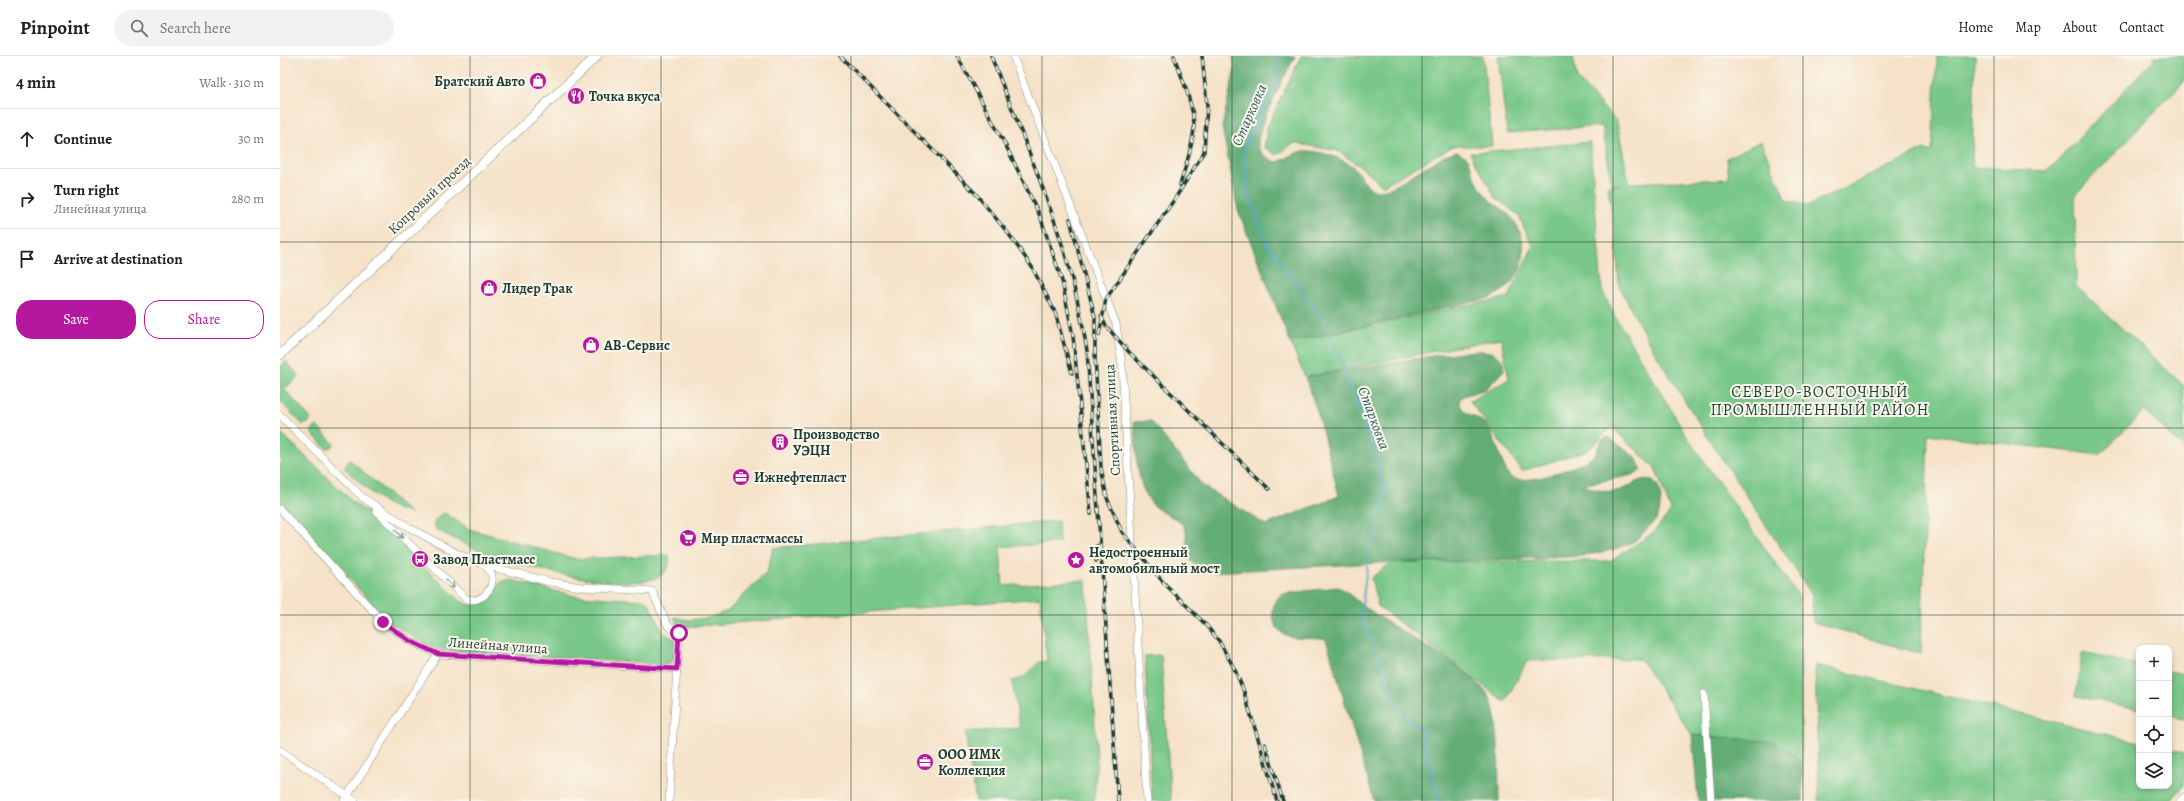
<!DOCTYPE html>
<html lang="en">
<head>
<meta charset="utf-8">
<style>
	body { margin:0; font-family:Alegreya,serif; background:#f2f2f2; color:#202124 }
	.controls { position:absolute; right:12px; bottom:12px; display:grid; overflow:hidden; border-radius:8px; box-shadow:0 2px 6px #0003 }
	.controls button { width:36px; height:36px; display:grid; place-items:center; padding:0; border:0; border-bottom:1px solid #e0e0e0; background:#fff; color:#202124; font:20px sans-serif }
	.stop { position:absolute; width:12px; height:12px; margin:-9px; border:3px solid #b5179e; border-radius:50%; background:#fff }
	.stop.end { background:#b5179e; border-color:#fff; box-shadow:0 1px 4px #0008 }
	.list { margin:0; padding:0; list-style:none }
	h2 { display:flex; justify-content:space-between; align-items:center; height:52px; margin:0; padding:0 16px; font-size:17px }
	h2 small { font-size:13px; font-weight:400; color:#757577 }
	.list li { display:grid; grid-template-columns:26px 1fr auto; gap:12px; align-items:center; box-sizing:border-box; height:60px; padding:0 16px; border-top:1px solid #e0e0e0 }
	.list b { display:block; font-size:15px; white-space:nowrap }
	.list p { margin:0; font-size:13px; white-space:nowrap; color:#757577 }
	.list em { font-size:13px; font-style:normal; color:#757577 }
	.actions { display:flex; gap:8px; padding:12px 16px }
	.actions a { flex:1; padding:9px 0; border:1px solid #b5179e; border-radius:16px; text-align:center; font-size:14px; color:#b5179e }
	.actions .main { background:#b5179e; color:#fff }
	.icon { flex:none; width:22px; height:22px; fill:none; stroke:currentColor; stroke-width:2; stroke-linecap:round; stroke-linejoin:round }
	.map { position:relative; flex:none; width:1904px; height:745px; overflow:hidden }
	header { display:flex; align-items:center; gap:24px; box-sizing:border-box; height:56px; padding:0 20px; background:#fff; border-bottom:1px solid #e0e0e0 }
	header strong { font-size:19px }
	nav { display:flex; gap:22px; margin-inline-start:auto; font-size:14px }
	.search { width:280px; height:36px; background:#f2f2f2; display:flex; align-items:center; gap:10px; box-sizing:border-box; padding:0 14px; border-radius:22px; color:#757577; font-size:15px }
	main { display:flex }
	aside { flex:1; background:#fff }
	.map>svg:first-child { display:block }
	.green { fill:#79c889; stroke:#4c825e }
	.forest { fill:#62ac75; stroke:#407454 }
	.lines { fill:none; stroke-linecap:round; stroke-linejoin:round }
	.stream { stroke:#51a7cd; stroke-width:2 }
	.minor-casing { stroke:#8a907e; stroke-width:8 }
	.major-casing { stroke:#8a907e; stroke-width:10 }
	.minor { stroke:#fff; stroke-width:7 }
	.major { stroke:#fff; stroke-width:9 }
	.rail-casing { stroke:#1f3d34; stroke-width:3.5 }
	.rail { stroke:#fbf7ec; stroke-width:2; stroke-dasharray:6; stroke-linecap:butt }
	.oneway { stroke:#8f9e9a }
	.route { stroke:#b5179e; stroke-width:5 }
	.grid { fill:none; stroke:#1f3d34; stroke-width:1; stroke-opacity:0.55 }
	.labels { text-anchor:middle; stroke-width:4; stroke-linejoin:round; paint-order:stroke }
	.poi-label { font-size:14px; font-weight:bold; fill:#1f3d34; stroke:#fbf7ec; text-anchor:start }
	.street-label { font-size:14px; fill:#1f3d34; stroke:#fbf7ec }
	.water-label { font-size:15px; font-style:italic; fill:#2e5d62; stroke:#fbf7ec }
	.quarter-label { font-size:16px; letter-spacing:1px; fill:#1f3d34; stroke:#fbf7ec }
</style>
</head>
<body>
<header>
<strong>Pinpoint</strong>
<div class="search"><svg class="icon" aria-label="search" viewBox="0 0 24 24"><circle cx="10" cy="10" r="6"/><path d="M15 15l6 6"/></svg>Search here</div>
<nav><a>Home</a><a>Map</a><a>About</a><a>Contact</a></nav>
</header>
<main>
<aside>
<h2>4 min<small>Walk · 310 m</small></h2>
<ul class="list">
<li><svg class="icon" aria-label="ahead" viewBox="0 0 24 24"><path d="M12 20V5M6 11l6-6 6 6"/></svg><div><b>Continue</b></div><em>30 m</em></li>
<li><svg class="icon" aria-label="right" viewBox="0 0 24 24"><path d="M7 20v-9h11M14 6l5 5-5 5"/></svg><div><b>Turn right</b><p>Линейная улица</p></div><em>280 m</em></li>
<li><svg class="icon" aria-label="arrive" viewBox="0 0 24 24"><path d="M6 21V4h12l-3 4 3 4H6"/></svg><div><b>Arrive at destination</b></div></li>
</ul>
<div class="actions"><a class="main">Save</a><a>Share</a></div>
</aside>
<div class="map">
<svg width="1904" height="745" viewBox="0 0 1904 745">
	<rect width="100%" height="100%" fill="#fbf7ec"/>
	<filter id="ink" filterUnits="userSpaceOnUse"><feTurbulence type="fractalNoise" baseFrequency=".025" numOctaves="2"/><feDisplacementMap in="SourceGraphic" scale="8" xChannelSelector="R" yChannelSelector="G"/><feConvolveMatrix kernelMatrix="1 2 1 2 8 2 1 2 1" color-interpolation-filters="sRGB"/></filter>
	<filter id="wash" filterUnits="userSpaceOnUse"><feTurbulence type="fractalNoise" baseFrequency=".012" numOctaves="4" result="noise"/><feDisplacementMap in="SourceGraphic" scale="16" xChannelSelector="R" yChannelSelector="G"/><feGaussianBlur stdDeviation="0.9" result="paint"/><feColorMatrix in="noise" values="0 0 0 0 0 0 0 0 0 0 0 0 0 0 0 0 0 1.4 0 .05"/><feComposite in="paint" operator="in"/></filter>
	<g filter="url(#wash)">
		<rect width="100%" height="100%" fill="#f5e2c8"/>
		<g class="green">
			<polygon points="1021,0 1203,0 1212,90 1173,90 1102,130 1088,116 1058,95 1014,87 997,99 984,91 987,71"/>
			<polygon points="1218,0 1293,0 1297,23 1337,66 1349,127 1449,123 1447,102 1481,85 1506,144 1528,150 1644,93 1652,96 1657,0 1695,0 1692,111 1768,115 1874,3 1874,0 1904,0 1904,25 1795,139 1796,230 1904,330 1904,393 1864,354 1820,399 1648,378 1641,598 1533,566 1532,539 1427,380 1371,290 1339,230 1336,186 1328,131 1342,128 1332,129 1322,70 1227,77"/>
			<polygon points="1310,86 1322,234 1334,259 1411,387 1519,541 1522,705 1495,686 1412,679 1360,603 1247,605 1225,646 1098,550 1091,522 1112,506 1330,505 1373,477 1391,455 1375,412 1332,371 1308,394 1242,415 1190,345 1229,323 1221,282 1025,321 1010,286 1229,241 1253,190 1238,159 1216,142 1190,97"/>
			<polygon points="6,305 19,320 4,333 31,363 28,367 22,368 0,345 0,311"/>
			<polygon points="37,370 54,388 50,392 45,392 32,377 31,375"/>
			<polygon points="0,376 74,447 97,463 154,521 182,546 191,549 198,548 220,527 231,524 295,540 364,544 368,546 384,577 395,583 394,601 391,606 384,608 178,595 160,593 134,581 105,562 0,446"/>
			<path d="M70,404L130,457C104,452 84,430 65,413V409Z"/>
			<path d="M163,456L189,473L296,503L389,499C400,553 247,511 222,503C199,495 177,485 156,473L154,466Z"/>
			<polygon points="778,465 779,487 720,491 723,530 806,524 817,701 814,745 696,745 685,676 740,672 732,625 744,621 759,606 767,605 760,542 405,571 398,569 394,561 408,564 428,562 448,555 487,516 493,492"/>
			<polygon points="1802,597 1859,609 1859,653 1796,640"/>
			<polygon points="881,599 891,745 872,745 865,600"/>
			<polygon points="1535,609 1859,686 1859,730 1889,730 1889,693 1904,696 1904,730 1890,745 1539,745"/>
			<polygon points="1889,615 1904,618 1904,663 1889,660"/>
		</g>
		<g class="forest">
			<path d="M953,0H1015C1006,19 976,71 978,89C979,97 988,102 995,106C1007,105 1016,93 1029,95C1043,96 1061,102 1072,110C1080,117 1087,134 1098,135C1115,136 1154,100 1177,95L1188,102C1193,114 1195,125 1203,136C1212,148 1226,153 1234,165C1256,198 1238,235 1202,244L1010,286L958,154L942,71L955,12Z"/>
			<path d="M1197,295C1211,295 1223,297 1224,314L1206,333L1183,340L1179,345C1181,360 1198,359 1206,369C1218,384 1219,405 1230,421C1244,431 1300,411 1313,400C1319,395 1318,389 1322,384L1328,381L1356,402L1361,412L1360,415L1353,419L1301,429C1312,432 1324,437 1336,435C1349,433 1358,420 1372,424L1378,430L1381,442L1379,458L1375,465L1355,485L1332,494L1302,500L1268,502L1096,507L935,516C890,508 917,484 901,467C894,460 882,458 875,451C854,430 857,393 854,366L871,365L923,430L986,469L1059,440L1037,355L1025,321L1158,299Z"/>
			<path d="M1057,531L1064,534C1079,547 1096,559 1113,570C1134,582 1201,622 1210,642C1221,671 1218,714 1219,745H1094L1046,583C1024,578 998,590 993,560C992,552 995,544 1002,538Z"/>
			<polygon points="1412,679 1495,686 1522,705 1523,745 1418,745"/>
		</g>
		<g class="lines">
			<polyline class="stream" points="1001,0 993,37 977,63 963,97 968,136 986,186 1049,273 1098,405 1105,438 1088,502 1081,558 1122,660 1141,674 1158,743 1156,745"/>
		</g>
	</g>
	<g filter="url(#ink)">
		<g class="lines">
			<g class="minor-casing">
				<g id="minor">
					<polyline points="733,0 836,268 842,309 867,745"/>
					<polyline points="0,359 82,441 130,472 176,497 205,509 270,526 302,531 372,535 388,570 399,577 389,745"/>
					<polyline points="0,453 103,566 130,585 158,598 397,613"/>
					<path d="M96,455L185,542C200,549 214,534 212,519L205,509"/>
					<polyline points="1424,638 1431,745"/>
					<polyline points="0,694 75,745"/>
					<polyline points="64,745 158,598"/>
					<polyline points="1900,745 1904,741"/>
				</g>
			</g>
			<g class="major-casing">
				<polyline id="major" points="0,299 317,0"/>
			</g>
			<use href="#minor" class="minor"/>
			<use href="#major" class="major"/>
			<g class="rail-casing">
				<g id="rail">
					<polyline points="560,0 696,138 728,177 752,211 775,256 792,317"/>
					<polyline points="677,0 726,90 760,160 782,225 793,280 811,458"/>
					<path d="M711,0C749,97 792,192 807,295L838,745"/>
					<path d="M894,0C901,20 913,47 914,69C914,87 905,112 900,129"/>
					<polyline points="790,163 815,261 815,299 821,412 827,442 842,476 883,526 926,569 939,585 954,612 963,633 997,745"/>
					<polyline points="821,260 826,270 849,296 989,433"/>
					<polyline points="819,279 826,243 896,141 924,96 927,49 922,0"/>
					<polyline points="816,505 817,490"/>
					<polyline points="985,688 1003,745"/>
				</g>
			</g>
			<use href="#rail" class="rail"/>
		</g>
		<defs><path id="oneway-shaft" d="M-6 0H5M1.5-3L5.5 0L1.5 3" fill="none" stroke-width="1.6" stroke-linecap="round" stroke-linejoin="round"/></defs>
		<g class="oneway">
			<use href="#oneway-shaft" transform="translate(119 478) rotate(45)"/>
			<use href="#oneway-shaft" transform="translate(170 528) rotate(45)"/>
		</g>
	</g>
	<g class="lines" filter="url(#ink)">
		<polyline class="route" points="103,566 130,585 158,598 397,613 399,577"/>
	</g>
	<path class="grid" d="M190,0V745M381,0V745M571,0V745M762,0V745M952,0V745M1142,0V745M1333,0V745M1523,0V745M1714,0V745M0,186H1904M0,372H1904M0,559H1904"/>
	<defs>
		<g id="shop-disc" transform="scale(0.9)"><circle r="9.5" fill="#b5179e" stroke="#fbf7ec"/><path d="M-5-2.5h2.3a2.7 3.5 0 0 1 5.4 0H5L5.5 6h-11ZM-1.5-2.5h3a1.5 2.3 0 0 0-3 0Z" fill="#fff"/></g>
		<g id="restaurant-disc" transform="scale(0.9)"><circle r="9.5" fill="#b5179e" stroke="#fbf7ec"/><path d="M-5-6h1v4h1v-4h1v4h1v-4h1v5L-1.5 .5V6h-2V.5L-5-1ZM5-6V6H3V1.5H1.5Q1.5-4 5-6Z" fill="#fff"/></g>
		<g id="building-disc" transform="scale(0.9)"><circle r="9.5" fill="#b5179e" stroke="#fbf7ec"/><path d="M-4-6H4V6H1V3H-1V6H-4ZM-2.5-4.3h1.7v1.8h-1.7ZM.8-4.3h1.7v1.8H.8ZM-2.5-1h1.7V.8h-1.7ZM.8-1h1.7V.8H.8Z" fill="#fff"/></g>
		<g id="office-disc" transform="scale(0.9)"><circle r="9.5" fill="#b5179e" stroke="#fbf7ec"/><path d="M-6-3h4V-5.5h4V-3h4V5H-6ZM-1-4.5V-3h2v-1.5ZM-6 0V1H6V0Z" fill="#fff"/></g>
		<g id="supermarket-disc" transform="scale(0.9)"><circle r="9.5" fill="#b5179e" stroke="#fbf7ec"/><path d="M-6-5.5h2.5l.6 2H6L4.5 2H-2.5L-4.4-4H-6ZM-1.5 3.2a1.3 1.3 0 1 0 .1 0ZM3 3.2a1.3 1.3 0 1 0 .1 0Z" fill="#fff"/></g>
		<g id="bus-disc" transform="scale(0.9)"><circle r="9.5" fill="#b5179e" stroke="#fbf7ec"/><path d="M-5-6H5V4H4V6H2V4H-2V6H-4V4H-5ZM-3.5-4V0h7V-4ZM-3.5 1.2v1.5H-2V1.2ZM2 1.2v1.5H3.5V1.2Z" fill="#fff"/></g>
		<g id="sight-disc" transform="scale(0.9)"><circle r="9.5" fill="#b5179e" stroke="#fbf7ec"/><path d="M0-6L1.8-2.2L6-1.7L2.9 1.2L3.7 5.4L0 3.3L-3.7 5.4L-2.9 1.2L-6-1.7L-1.8-2.2Z" fill="#fff"/></g>
	</defs>
	<g fill-rule="evenodd">
		<use href="#shop-disc" x="258" y="25"/>
		<use href="#restaurant-disc" x="296" y="40"/>
		<use href="#shop-disc" x="209" y="232"/>
		<use href="#shop-disc" x="311" y="289"/>
		<use href="#building-disc" x="500" y="386"/>
		<use href="#office-disc" x="461" y="421"/>
		<use href="#supermarket-disc" x="408" y="482"/>
		<use href="#bus-disc" x="140" y="503"/>
		<use href="#sight-disc" x="796" y="504"/>
		<use href="#office-disc" x="645" y="706"/>
	</g>
	<g class="labels">
		<g class="poi-label">
			<text x="245" y="30" text-anchor="end">Братский Авто</text>
			<text x="309" y="45">Точка вкуса</text>
			<text x="222" y="237">Лидер Трак</text>
			<text x="324" y="294">АВ-Сервис</text>
			<text x="513" y="383">Производство<tspan x="513" dy="16">УЭЦН</tspan></text>
			<text x="474" y="426">Ижнефтепласт</text>
			<text x="421" y="487">Мир пластмассы</text>
			<text x="809" y="501">Недостроенный<tspan x="809" dy="16">автомобильный мост</tspan></text>
			<text x="153" y="508">Завод Пластмасс</text>
			<text x="658" y="703">ООО ИМК<tspan x="658" dy="16">Коллекция</tspan></text>
		</g>
		<g class="street-label">
			<text transform="translate(149 139) rotate(-43)" y="5">Копровый проезд</text>
			<text transform="translate(832 364) rotate(-93)" y="5">Спортивная улица</text>
			<text transform="translate(218 589) rotate(4)" y="5">Линейная улица</text>
		</g>
		<g class="water-label">
			<text transform="translate(969 59) rotate(-66)" y="5">Старковка</text>
			<text transform="translate(1094 362) rotate(70)" y="5">Старковка</text>
		</g>
		<g class="quarter-label">
			<text x="1540" y="341">СЕВЕРО-ВОСТОЧНЫЙ<tspan x="1540" dy="18">ПРОМЫШЛЕННЫЙ РАЙОН</tspan></text>
		</g>
	</g>
</svg>
<div class="controls">
<button>+</button>
<button>−</button>
<button><svg class="icon" aria-label="locate" viewBox="0 0 24 24"><circle cx="12" cy="12" r="6"/><path d="M12 2v4M12 18v4M2 12h4M18 12h4"/></svg></button>
<button><svg class="icon" aria-label="layers" viewBox="0 0 24 24"><path d="M12 4l9 5-9 5-9-5zM3 14l9 5 9-5"/></svg></button>
</div>
<div class="stop" style="left:399px;top:577px"></div>
<div class="stop end" style="left:103px;top:566px"></div>
</div>
</main>
</body>
</html>
